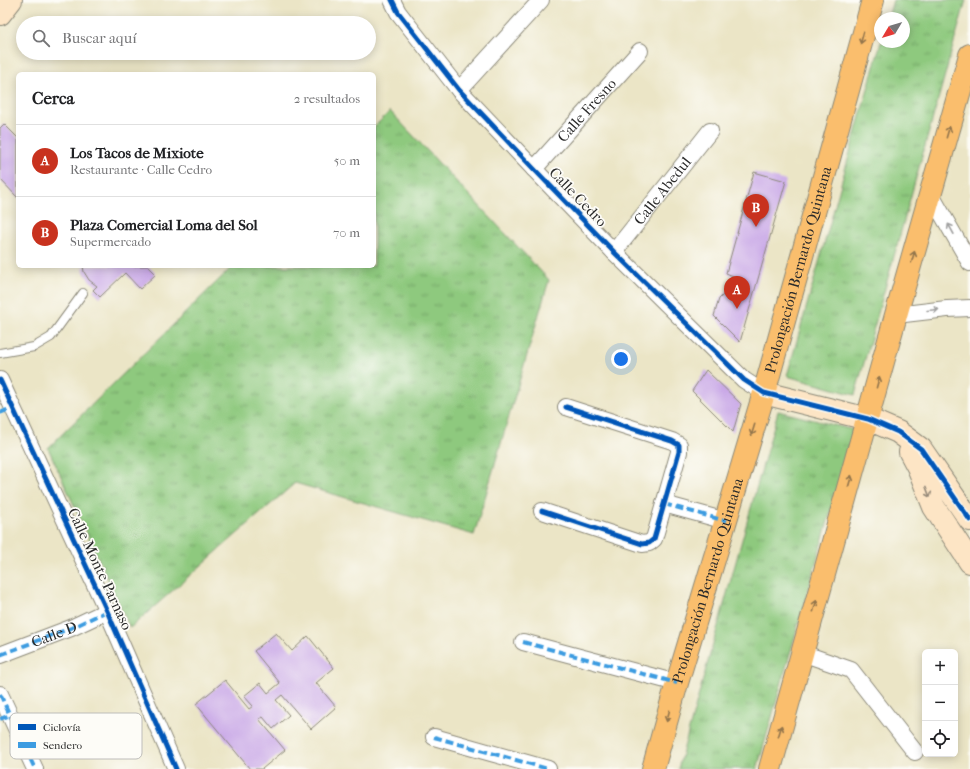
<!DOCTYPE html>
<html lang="es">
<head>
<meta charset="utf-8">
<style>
	body { margin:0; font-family:"IM FELL French Canon",serif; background:#f2f2f2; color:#202124 }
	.controls { position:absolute; right:12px; bottom:12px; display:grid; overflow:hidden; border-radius:6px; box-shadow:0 2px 10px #0003 }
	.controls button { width:36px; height:36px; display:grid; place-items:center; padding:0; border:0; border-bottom:1px solid #e0e0e0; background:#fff; color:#202124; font:20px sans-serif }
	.compass { position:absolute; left:874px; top:12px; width:36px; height:36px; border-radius:50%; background:#fff; box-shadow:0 2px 10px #0003; rotate:232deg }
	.you { position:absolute; left:621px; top:359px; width:14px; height:14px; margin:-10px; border:3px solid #fff; border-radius:50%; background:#1a73e8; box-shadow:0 0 0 6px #1a73e833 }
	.badge { display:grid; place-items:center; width:26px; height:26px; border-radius:50%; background:#c8321e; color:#fff; font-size:13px; font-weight:700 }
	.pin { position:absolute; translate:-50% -33px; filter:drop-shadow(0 1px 2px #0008) }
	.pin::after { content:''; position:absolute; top:21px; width:14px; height:12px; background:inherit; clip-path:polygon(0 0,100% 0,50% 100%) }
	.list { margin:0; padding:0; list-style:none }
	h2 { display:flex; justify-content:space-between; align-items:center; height:52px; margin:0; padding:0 16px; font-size:17px }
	h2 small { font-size:13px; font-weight:400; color:#757577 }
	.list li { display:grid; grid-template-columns:26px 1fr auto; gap:12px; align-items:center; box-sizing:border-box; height:72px; padding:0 16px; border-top:1px solid #e0e0e0 }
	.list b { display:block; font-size:15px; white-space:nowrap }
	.list p { margin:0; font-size:13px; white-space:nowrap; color:#757577 }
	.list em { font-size:13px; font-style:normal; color:#757577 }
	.icon { flex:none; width:22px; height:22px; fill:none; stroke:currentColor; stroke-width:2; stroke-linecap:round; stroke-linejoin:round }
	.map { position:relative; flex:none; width:970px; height:769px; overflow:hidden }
	.search { position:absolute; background:#fff; box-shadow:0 2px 10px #0003; left:16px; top:16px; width:360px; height:44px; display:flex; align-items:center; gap:10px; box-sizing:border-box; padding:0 14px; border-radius:22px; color:#757577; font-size:15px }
	.panel { position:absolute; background:#fff; box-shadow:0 2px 10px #0003; left:16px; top:72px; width:360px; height:196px; border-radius:6px }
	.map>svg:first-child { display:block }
	.grass { fill:url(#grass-tufts); stroke:#5c7a54 }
	.building { fill:#c9a8e7 }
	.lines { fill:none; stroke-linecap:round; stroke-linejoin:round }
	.lane-casing { stroke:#8b8878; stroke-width:10 }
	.street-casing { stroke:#8b8878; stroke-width:18 }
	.secondary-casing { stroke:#8b8878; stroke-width:24 }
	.primary-casing { stroke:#8b8878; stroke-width:24 }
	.lane { stroke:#fff; stroke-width:8 }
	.street { stroke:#fff; stroke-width:16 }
	.secondary { stroke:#fde5c5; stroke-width:22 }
	.primary { stroke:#fabe6d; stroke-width:22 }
	.quiet { stroke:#3d9ce1; stroke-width:4; stroke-dasharray:8 4; stroke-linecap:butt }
	.cycleway-casing { stroke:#fdfcf7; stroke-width:8 }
	.cycleway { stroke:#0057b8; stroke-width:5 }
	.oneway { stroke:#92744c }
	.oneway2 { stroke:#a0a0a0 }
	.oneway3 { stroke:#948878 }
	.labels { text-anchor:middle; stroke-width:3.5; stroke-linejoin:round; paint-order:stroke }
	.street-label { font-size:15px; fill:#2b2b2b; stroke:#fdfcf7 }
	.key { fill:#fdfcf7; stroke:#bebdba; stroke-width:1 }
	.key-label { font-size:11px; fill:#2b2b2b }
</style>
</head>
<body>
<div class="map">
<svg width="970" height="769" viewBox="0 0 970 769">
	<defs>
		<pattern id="grass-tufts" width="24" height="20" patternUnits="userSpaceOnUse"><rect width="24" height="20" fill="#8ec97e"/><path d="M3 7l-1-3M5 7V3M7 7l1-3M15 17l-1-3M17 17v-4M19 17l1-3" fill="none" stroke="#74a367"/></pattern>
	</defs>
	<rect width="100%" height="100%" fill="#fdfcf7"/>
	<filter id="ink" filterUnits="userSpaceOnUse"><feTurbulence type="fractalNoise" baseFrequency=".025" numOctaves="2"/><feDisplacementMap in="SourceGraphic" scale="8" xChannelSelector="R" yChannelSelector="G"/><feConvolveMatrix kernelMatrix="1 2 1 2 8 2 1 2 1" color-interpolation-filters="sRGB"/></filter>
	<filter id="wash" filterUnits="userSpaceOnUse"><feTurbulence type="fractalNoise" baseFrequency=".012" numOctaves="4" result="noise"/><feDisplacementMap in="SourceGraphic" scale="16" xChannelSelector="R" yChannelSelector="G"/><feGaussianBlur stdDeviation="0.9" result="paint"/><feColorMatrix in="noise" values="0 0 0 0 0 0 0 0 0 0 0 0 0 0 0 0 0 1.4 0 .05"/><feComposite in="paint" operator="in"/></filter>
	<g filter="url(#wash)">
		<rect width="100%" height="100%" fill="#ebe5c6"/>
		<g class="grass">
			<polygon points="893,0 966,0 855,395 787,376 881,42 904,42 904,18 888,18"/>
			<polygon points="390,111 549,280 474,535 295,483 130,628 48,448 233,266 374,266 374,127"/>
			<polygon points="778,411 854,430 757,769 678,769"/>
		</g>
		<g id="blocks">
			<g class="building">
				<polygon points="4,124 18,138 18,198 0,179 0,128"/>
				<polygon points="754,172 786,181 740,342 714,316 719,299 740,279 726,273"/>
				<polygon points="83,266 148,266 156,274 140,289 125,273 100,297 93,290 97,286 89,280 84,272"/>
				<polygon points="706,370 741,404 733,432 692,391"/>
				<polygon points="276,633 292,651 308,636 334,668 316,683 336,707 311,729 282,695 276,700 289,715 273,729 263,717 259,719 285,750 262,769 250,769 196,704 225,680 249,709 253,706 244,696 260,683 268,693 280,683 254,651"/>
			</g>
		</g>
	</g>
	<g filter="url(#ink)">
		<use href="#blocks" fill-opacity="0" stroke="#8b8878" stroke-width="1"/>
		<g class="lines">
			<g class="lane-casing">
				<polyline id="lane" points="0,353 34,347 51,337 83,293"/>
			</g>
			<g class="street-casing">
				<g id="street">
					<polyline points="392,0 398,12 459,90 534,169 614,252 744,380 764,393"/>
					<polyline points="459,90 541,0"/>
					<path id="s1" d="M534,169L640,51"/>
					<polyline points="931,195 970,263"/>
					<path id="s2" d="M614,252L710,131"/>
					<polyline points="896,315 947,309 970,308"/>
					<polyline points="0,380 107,611 176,769"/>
					<polyline points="664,504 726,521"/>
					<polyline points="542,511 642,544 649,543 654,539 679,452 679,445 672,441 566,407"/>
					<polyline points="523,642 677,683"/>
					<polyline points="802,653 851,670 915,752"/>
					<polyline points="0,655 71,628 107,611"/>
					<polyline points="0,694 35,769"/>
					<polyline points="434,737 548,769"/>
				</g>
			</g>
			<g class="secondary-casing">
				<g id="secondary">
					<polyline points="0,14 11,0"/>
					<polyline points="764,393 868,419 898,432 921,449 970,520"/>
					<polyline points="910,452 918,467 934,507 970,562"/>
				</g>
			</g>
			<g class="primary-casing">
				<g id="primary">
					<path id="s3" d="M653,769L677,683L764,393L873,0"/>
					<polyline points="770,769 896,315 970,55"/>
				</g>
			</g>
			<use href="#lane" class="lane"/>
			<use href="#street" class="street"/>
			<use href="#secondary" class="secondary"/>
			<use href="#primary" class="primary"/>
			<g class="quiet">
				<polyline points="0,413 12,408"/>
				<polyline points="664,504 726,521"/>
				<polyline points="523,642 677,683"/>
				<path id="s4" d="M0,655L71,628L107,611"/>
				<polyline points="0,694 35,769"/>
				<polyline points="0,719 10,715"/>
				<polyline points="434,737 548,769"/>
			</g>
			<g class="cycleway-casing">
				<g id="cycleway">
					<polyline points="392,0 398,12 459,90 534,169 614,252 744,380 764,393 868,419 898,432 921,449 970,520"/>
					<polyline points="0,380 107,611 176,769"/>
					<polyline points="542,511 642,544 649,543 654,539 679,452 679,445 672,441 566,407"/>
				</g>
			</g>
			<use href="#cycleway" class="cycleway"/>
		</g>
		<defs><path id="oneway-shaft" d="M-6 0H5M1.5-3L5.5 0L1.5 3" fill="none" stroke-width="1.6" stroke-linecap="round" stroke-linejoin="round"/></defs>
		<g class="oneway">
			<use href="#oneway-shaft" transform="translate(862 38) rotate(105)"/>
			<use href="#oneway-shaft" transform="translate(948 132) rotate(-74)"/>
			<use href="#oneway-shaft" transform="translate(913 257) rotate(-74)"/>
			<use href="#oneway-shaft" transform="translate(878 382) rotate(-75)"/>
			<use href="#oneway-shaft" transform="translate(753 430) rotate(107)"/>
			<use href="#oneway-shaft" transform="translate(850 481) rotate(-74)"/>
			<use href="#oneway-shaft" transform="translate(815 606) rotate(-74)"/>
			<use href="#oneway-shaft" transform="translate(668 716) rotate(105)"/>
			<use href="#oneway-shaft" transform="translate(780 731) rotate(-74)"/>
		</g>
		<g class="oneway2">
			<use href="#oneway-shaft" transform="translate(951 229) rotate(-119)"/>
			<use href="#oneway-shaft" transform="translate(933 310) rotate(-5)"/>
		</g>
		<use class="oneway3" href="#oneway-shaft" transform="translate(928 492) rotate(69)"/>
	</g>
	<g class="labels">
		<g class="street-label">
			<text dy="5" stroke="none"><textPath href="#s1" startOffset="79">Calle Fresno</textPath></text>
			<text dy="5" stroke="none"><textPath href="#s2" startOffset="78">Calle Abedul</textPath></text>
			<text transform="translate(578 197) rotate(46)" y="5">Calle Cedro</text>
			<text dy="5" stroke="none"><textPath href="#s3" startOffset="520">Prolongación Bernardo Quintana</textPath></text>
			<text transform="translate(100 569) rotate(65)" y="5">Calle Monte Parnaso</text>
			<text dy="5" stroke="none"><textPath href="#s3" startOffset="196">Prolongación Bernardo Quintana</textPath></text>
			<text dy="5" stroke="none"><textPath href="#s4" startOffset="58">Calle D</textPath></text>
		</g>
	</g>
	<rect x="10" y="713" width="132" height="46" rx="6" class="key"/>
	<rect x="18" y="724" width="18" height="6" fill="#0057b8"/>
	<rect x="18" y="742" width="18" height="6" fill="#3d9ce1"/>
	<g class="key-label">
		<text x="43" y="731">Ciclovía</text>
		<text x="43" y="749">Sendero</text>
	</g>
</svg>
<div class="controls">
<button>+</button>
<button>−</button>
<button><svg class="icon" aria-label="locate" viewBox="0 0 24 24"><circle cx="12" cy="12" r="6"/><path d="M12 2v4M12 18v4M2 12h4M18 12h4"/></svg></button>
</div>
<svg class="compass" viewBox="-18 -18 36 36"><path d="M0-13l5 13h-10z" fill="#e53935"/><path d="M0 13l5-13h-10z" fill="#757577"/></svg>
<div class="you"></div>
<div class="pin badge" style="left:737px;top:309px">A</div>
<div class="pin badge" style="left:756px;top:227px">B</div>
<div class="search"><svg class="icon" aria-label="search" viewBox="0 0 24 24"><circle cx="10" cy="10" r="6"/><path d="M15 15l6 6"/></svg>Buscar aquí</div>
<section class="panel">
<h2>Cerca<small>2 resultados</small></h2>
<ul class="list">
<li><span class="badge">A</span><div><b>Los Tacos de Mixiote</b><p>Restaurante · Calle Cedro</p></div><em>50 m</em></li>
<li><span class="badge">B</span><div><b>Plaza Comercial Loma del Sol</b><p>Supermercado</p></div><em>70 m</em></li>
</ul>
</section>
</div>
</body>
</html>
